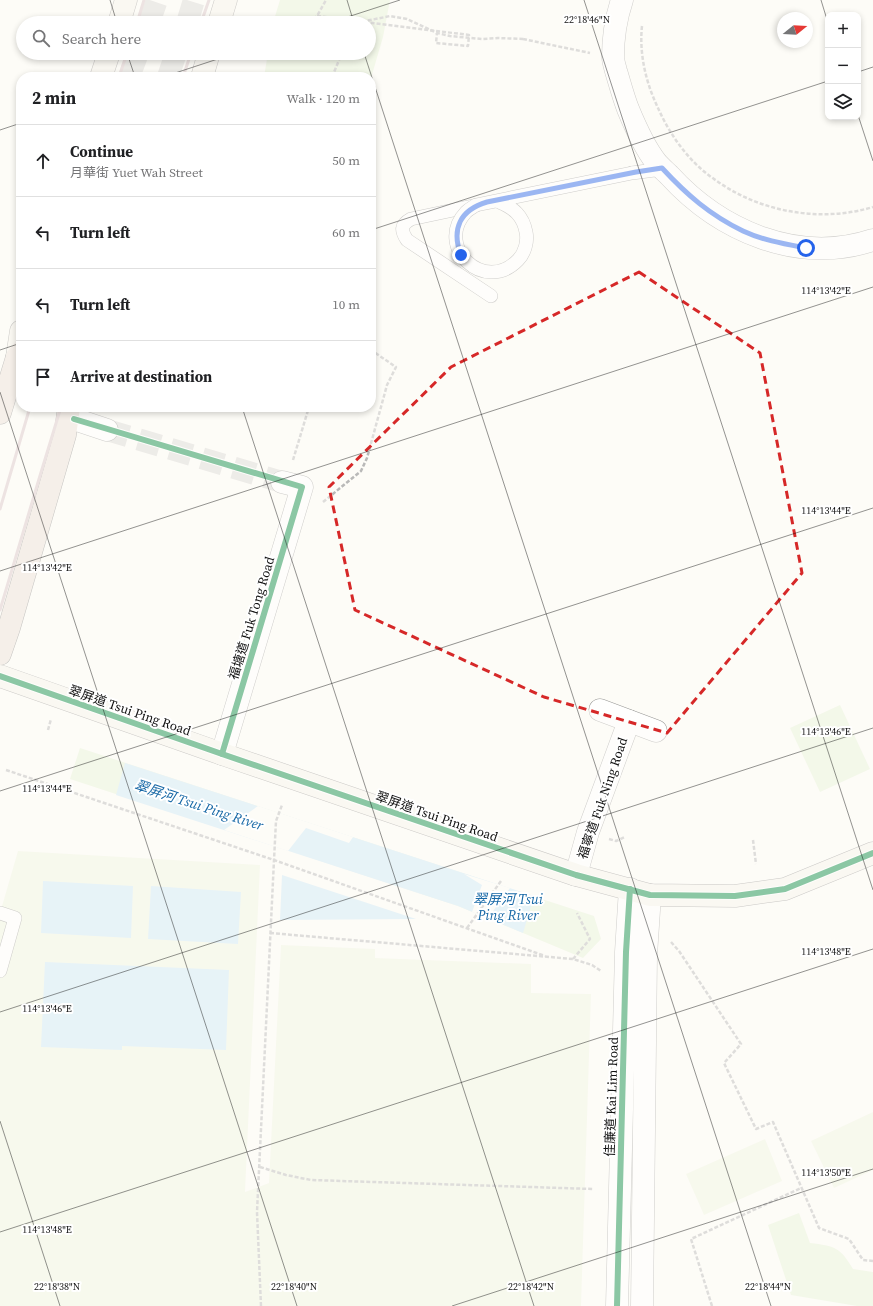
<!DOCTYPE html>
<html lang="en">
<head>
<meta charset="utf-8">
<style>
	body { margin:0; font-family:"Source Serif 4","Noto Sans TC",serif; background:#f6f6f6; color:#202124 }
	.controls { position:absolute; right:12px; top:12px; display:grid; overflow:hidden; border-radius:8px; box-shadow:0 2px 6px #0003 }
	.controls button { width:36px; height:36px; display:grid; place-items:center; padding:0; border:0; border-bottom:1px solid #e0e0e0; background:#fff; color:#202124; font:20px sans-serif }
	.compass { position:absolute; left:777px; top:12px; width:36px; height:36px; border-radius:50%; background:#fff; box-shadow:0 2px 6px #0003; rotate:72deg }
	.stop { position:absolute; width:12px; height:12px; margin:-9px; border:3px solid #2563eb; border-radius:50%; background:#fff }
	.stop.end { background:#2563eb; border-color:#fff; box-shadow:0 1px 4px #0008 }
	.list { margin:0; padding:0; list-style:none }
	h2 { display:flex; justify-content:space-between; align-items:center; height:52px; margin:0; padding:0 16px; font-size:17px }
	h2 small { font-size:13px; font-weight:400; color:#757577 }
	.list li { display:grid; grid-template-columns:26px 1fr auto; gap:12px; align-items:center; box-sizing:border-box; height:72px; padding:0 16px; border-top:1px solid #e0e0e0 }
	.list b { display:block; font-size:15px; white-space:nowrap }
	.list p { margin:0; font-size:13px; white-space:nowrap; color:#757577 }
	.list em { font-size:13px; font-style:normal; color:#757577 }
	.icon { flex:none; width:22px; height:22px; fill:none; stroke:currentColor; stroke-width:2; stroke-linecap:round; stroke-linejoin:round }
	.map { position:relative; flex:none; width:873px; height:1306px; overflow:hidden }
	.search { position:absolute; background:#fff; box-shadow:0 2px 6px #0003; left:16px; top:16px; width:360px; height:44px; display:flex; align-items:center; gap:10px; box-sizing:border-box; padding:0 14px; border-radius:22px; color:#757577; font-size:15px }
	.panel { position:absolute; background:#fff; box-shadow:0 2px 6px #0003; left:16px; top:72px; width:360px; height:340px; border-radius:16px }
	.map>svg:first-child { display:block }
	.green { fill:#e7f3d7 }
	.pitch { fill:#f0f6e1 }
	.water { fill:#cde8f7 }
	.pier { fill:#fdfcf7 }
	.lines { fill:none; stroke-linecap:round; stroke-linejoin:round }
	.street-tunnel { stroke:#dad9d4; stroke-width:22; stroke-dasharray:22 11; stroke-linecap:butt }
	.highway-tunnel { stroke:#dad9d4; stroke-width:22; stroke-dasharray:22 11; stroke-linecap:butt }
	.lane-casing { stroke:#979795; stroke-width:14 }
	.street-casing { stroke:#979795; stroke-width:23 }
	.secondary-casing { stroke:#8e8d8b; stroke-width:23 }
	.highway-casing { stroke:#858482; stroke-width:23 }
	.path { stroke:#b9b9b8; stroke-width:2.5; stroke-dasharray:4 2; stroke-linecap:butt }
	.lane { stroke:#fffffe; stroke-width:13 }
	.street { stroke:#fffffe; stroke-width:22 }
	.secondary { stroke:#f6f4eb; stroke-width:22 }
	.highway { stroke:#eae1d8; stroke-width:22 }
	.rail { stroke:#d9c6c7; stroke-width:3 }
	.lane-bridge-casing { stroke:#979795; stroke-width:14; stroke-linecap:butt }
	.path-bridge { stroke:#b9b9b8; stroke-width:2.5; stroke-dasharray:4 2; stroke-linecap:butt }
	.lane-bridge { stroke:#fffffe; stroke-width:13 }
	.cycleway-casing { stroke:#fff; stroke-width:8 }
	.cycleway { stroke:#00873e; stroke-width:6 }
	.route { stroke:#2563eb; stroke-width:5 }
	.marked { fill:none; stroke:#d62828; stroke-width:3; stroke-dasharray:8 5; stroke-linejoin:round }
	.ticks { fill:none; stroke:#111; stroke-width:1; stroke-opacity:0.45 }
	.labels { text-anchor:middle; stroke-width:4; stroke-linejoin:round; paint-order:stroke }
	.street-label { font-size:13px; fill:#111; stroke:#fff }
	.water-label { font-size:14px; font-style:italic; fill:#1768a6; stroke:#fff }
	.ticks-label { font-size:10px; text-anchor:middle; fill:#111; stroke:#fff; stroke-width:4; stroke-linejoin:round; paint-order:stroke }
</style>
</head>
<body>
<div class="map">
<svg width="873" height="1306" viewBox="0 0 873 1306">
	<rect width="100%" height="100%" fill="#fdfcf7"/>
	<g class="green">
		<polygon points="280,0 390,0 383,37 371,78 264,77 268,53 369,53 369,23 273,23"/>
		<polygon points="840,705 870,769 820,792 790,728"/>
		<polygon points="80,748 594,916 601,939 583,958 458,906 70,779"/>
		<path d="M799,1213L810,1243C835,1246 840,1247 853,1269L873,1272V1306H857L791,1295L768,1225Z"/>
	</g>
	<g class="pitch">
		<polygon points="18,851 260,865 245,1192 269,1183 281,945 375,949 375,958 531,964 531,993 591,994 581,1306 0,1306 0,913"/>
		<polygon points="873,1112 873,1170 834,1188 811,1141"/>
		<polygon points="765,1139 782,1181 704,1215 686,1174"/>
	</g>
	<g class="water">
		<polygon points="125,763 534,896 523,933 458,906 116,795"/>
		<polygon points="282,875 416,919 280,920"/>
		<polygon points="43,881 133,886 131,938 41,933"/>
		<polygon points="151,886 241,892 238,944 148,939"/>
		<polygon points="45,962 229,970 226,1050 122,1046 122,1050 41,1047"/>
	</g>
	<g class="pier">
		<polygon points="258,806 353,837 349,843 306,828 288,851 224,830"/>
		<polygon points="464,874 510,888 488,918 472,912 482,885"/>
	</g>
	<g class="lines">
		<polyline class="street-tunnel" points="107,430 282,482"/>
		<g class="highway-tunnel">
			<polyline points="149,23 157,0"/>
			<polyline points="187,23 194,0"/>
			<polyline points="129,77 138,53"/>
			<polyline points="168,77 176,53"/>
		</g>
		<g class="lane-casing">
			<g id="lane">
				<polyline points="632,173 662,169"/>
				<path d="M477,205L411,219C400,225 401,231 407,240L491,296"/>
				<polyline points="0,913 15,918 0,971"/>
			</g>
		</g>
		<g class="street-casing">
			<g id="street">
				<path d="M622,0C616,18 613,38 613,57C613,61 615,67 616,71C620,84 623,96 628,109C635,126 644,147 656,162C660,167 665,171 669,175C720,231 798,265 873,240"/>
				<polyline points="74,419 107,430"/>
				<polyline points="600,710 656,731"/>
				<polyline points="222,754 302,487 282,482"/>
				<polyline points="576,875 588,832 629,721"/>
				<polyline points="617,1306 626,952 630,889"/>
				<polyline points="642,1306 646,955 650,895"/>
			</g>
		</g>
		<g class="secondary-casing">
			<g id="secondary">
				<polyline points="119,23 126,0"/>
				<polyline points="219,23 226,0"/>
				<polyline points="101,77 109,53"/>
				<polyline points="202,77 209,53"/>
				<polyline points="17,357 21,331"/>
				<polyline points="0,676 222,754 576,875 650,895 735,896 785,889 873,853"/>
			</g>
		</g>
		<g class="highway-casing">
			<g id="highway">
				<polyline points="0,413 17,357 21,352"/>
				<polyline points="0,654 9,628 65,435 69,407"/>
			</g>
		</g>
		<g class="path">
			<polyline points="317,16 469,35 468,46 436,43 437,33"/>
			<polyline points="246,22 249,23"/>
			<polyline points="309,23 317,16 326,0"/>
			<path d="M642,26C639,54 646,83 658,108C670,135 689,162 714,179C759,212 820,223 873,207"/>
			<polyline points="523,39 590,53"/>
			<polyline points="332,77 342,53"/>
			<polyline points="293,460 309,407"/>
			<polyline points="323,502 361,471 367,458 387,385 396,367 371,350"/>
			<polyline points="48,730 51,719"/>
			<polyline points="6,770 274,860 545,956"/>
			<polyline points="609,839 616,841 625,837"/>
			<polyline points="753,840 756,864"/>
			<polyline points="467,928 501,881"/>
			<polyline points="270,933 573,959 592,965 601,971"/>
			<polyline points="671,942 679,951 741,1044 724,1063 756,1129 773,1122 819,1228 849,1239 863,1260 873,1261"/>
			<polyline points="573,959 590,939 577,913"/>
			<polyline points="260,1167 286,1175 311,1180 593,1189"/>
			<polyline points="261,1306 257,1212 274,860 276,821 282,805"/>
			<polyline points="712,1306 691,1239 801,1188"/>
		</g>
		<use href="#lane" class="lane"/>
		<use href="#street" class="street"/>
		<use href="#secondary" class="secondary"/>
		<use href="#highway" class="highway"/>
		<g class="rail">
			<polyline points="137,23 144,0"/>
			<polyline points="201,23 209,0"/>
			<polyline points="119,77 127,53"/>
			<polyline points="183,77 191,53"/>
			<polyline points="0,509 30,407"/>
			<polyline points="0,610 39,479 61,407"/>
		</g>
		<g class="lane-bridge-casing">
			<path id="lane-bridge" d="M499,202C514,208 523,216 526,232C528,241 525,253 518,260C484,295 434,246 466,212C469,209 473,207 476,205L632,173"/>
		</g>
		<polyline class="path-bridge" points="356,23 390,16 407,19 437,33 450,36 482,39 498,38 523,39"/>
		<use href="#lane-bridge" class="lane-bridge"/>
		<g class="cycleway-casing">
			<g id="cycleway">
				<polyline points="74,419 302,487 222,754"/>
				<polyline points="0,676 222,754 576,875 650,895 735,896 785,889 873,853"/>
				<polyline points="617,1306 626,952 630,889"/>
			</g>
		</g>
		<use href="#cycleway" class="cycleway"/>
	</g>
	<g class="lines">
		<path class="route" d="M461,255C451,229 460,210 487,202L636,172L662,168C687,195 710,215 743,231C762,240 785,244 806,248"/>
	</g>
	<path d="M0 0H873V1306H0ZM639,272L760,353L802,573L667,733L544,697L355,610L329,487L451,367Z" fill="#fdfcf7" fill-opacity=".55" fill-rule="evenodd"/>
	<path class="marked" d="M639,272L760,353L802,573L667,733L544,697L355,610L329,487L451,367Z"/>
	<path class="ticks" d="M110,0L117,23M347,0L354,23M584,0L873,890M821,0L828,23M329,23L400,0M127,53L135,77M364,53L771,1306M858,72L873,67M163,77L236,53M858,115L873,161M0,130L21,123M371,230L828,81M0,350L21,343M0,392L297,1306M242,407L534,1306M0,571L873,287M0,791L873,508M0,1012L873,728M0,1121L60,1306M0,1232L873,949M452,1306L873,1169"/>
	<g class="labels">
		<g class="street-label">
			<text transform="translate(251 618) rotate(-73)" y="5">福塘道 Fuk Tong Road</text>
			<text transform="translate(130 710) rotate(19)" y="5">翠屏道 Tsui Ping Road</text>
			<text transform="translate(602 798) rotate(-71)" y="5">福寧道 Fuk Ning Road</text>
			<text transform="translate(437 816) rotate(19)" y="5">翠屏道 Tsui Ping Road</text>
			<text transform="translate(611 1097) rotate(-88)" y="5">佳廉道 Kai Lim Road</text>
		</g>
		<g class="water-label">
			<text transform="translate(199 805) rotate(18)" y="5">翠屏河 Tsui Ping River</text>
			<text x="508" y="904">翠屏河 Tsui<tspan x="508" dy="16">Ping River</tspan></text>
		</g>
	</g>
	<g class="ticks-label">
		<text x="587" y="23">22°18'46"N</text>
		<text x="826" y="294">114°13'42"E</text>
		<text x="826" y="514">114°13'44"E</text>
		<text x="47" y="571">114°13'42"E</text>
		<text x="826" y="735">114°13'46"E</text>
		<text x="47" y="792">114°13'44"E</text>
		<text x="826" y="955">114°13'48"E</text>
		<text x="47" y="1012">114°13'46"E</text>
		<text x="826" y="1176">114°13'50"E</text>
		<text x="47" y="1233">114°13'48"E</text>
		<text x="57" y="1290">22°18'38"N</text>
		<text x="294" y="1290">22°18'40"N</text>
		<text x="531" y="1290">22°18'42"N</text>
		<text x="768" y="1290">22°18'44"N</text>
	</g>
</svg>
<div class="controls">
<button>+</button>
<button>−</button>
<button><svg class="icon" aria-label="layers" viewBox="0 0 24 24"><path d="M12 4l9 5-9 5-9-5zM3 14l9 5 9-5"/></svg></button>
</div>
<svg class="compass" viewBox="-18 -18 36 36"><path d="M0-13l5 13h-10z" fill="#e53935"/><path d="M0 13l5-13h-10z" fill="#757577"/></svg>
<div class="stop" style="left:806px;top:248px"></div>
<div class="stop end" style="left:461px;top:255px"></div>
<div class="search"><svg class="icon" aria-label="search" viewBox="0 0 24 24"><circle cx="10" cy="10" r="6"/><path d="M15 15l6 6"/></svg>Search here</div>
<section class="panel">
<h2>2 min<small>Walk · 120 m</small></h2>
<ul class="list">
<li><svg class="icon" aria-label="ahead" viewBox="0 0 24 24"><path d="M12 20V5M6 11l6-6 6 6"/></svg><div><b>Continue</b><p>月華街 Yuet Wah Street</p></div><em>50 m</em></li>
<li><svg class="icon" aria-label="left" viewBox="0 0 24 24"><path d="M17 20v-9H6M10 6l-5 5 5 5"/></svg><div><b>Turn left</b></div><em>60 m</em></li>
<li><svg class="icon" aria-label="left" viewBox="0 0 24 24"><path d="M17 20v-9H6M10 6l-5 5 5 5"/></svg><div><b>Turn left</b></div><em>10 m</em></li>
<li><svg class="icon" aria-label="arrive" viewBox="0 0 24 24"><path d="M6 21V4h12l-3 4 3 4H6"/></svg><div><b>Arrive at destination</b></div></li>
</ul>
</section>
</div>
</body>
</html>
